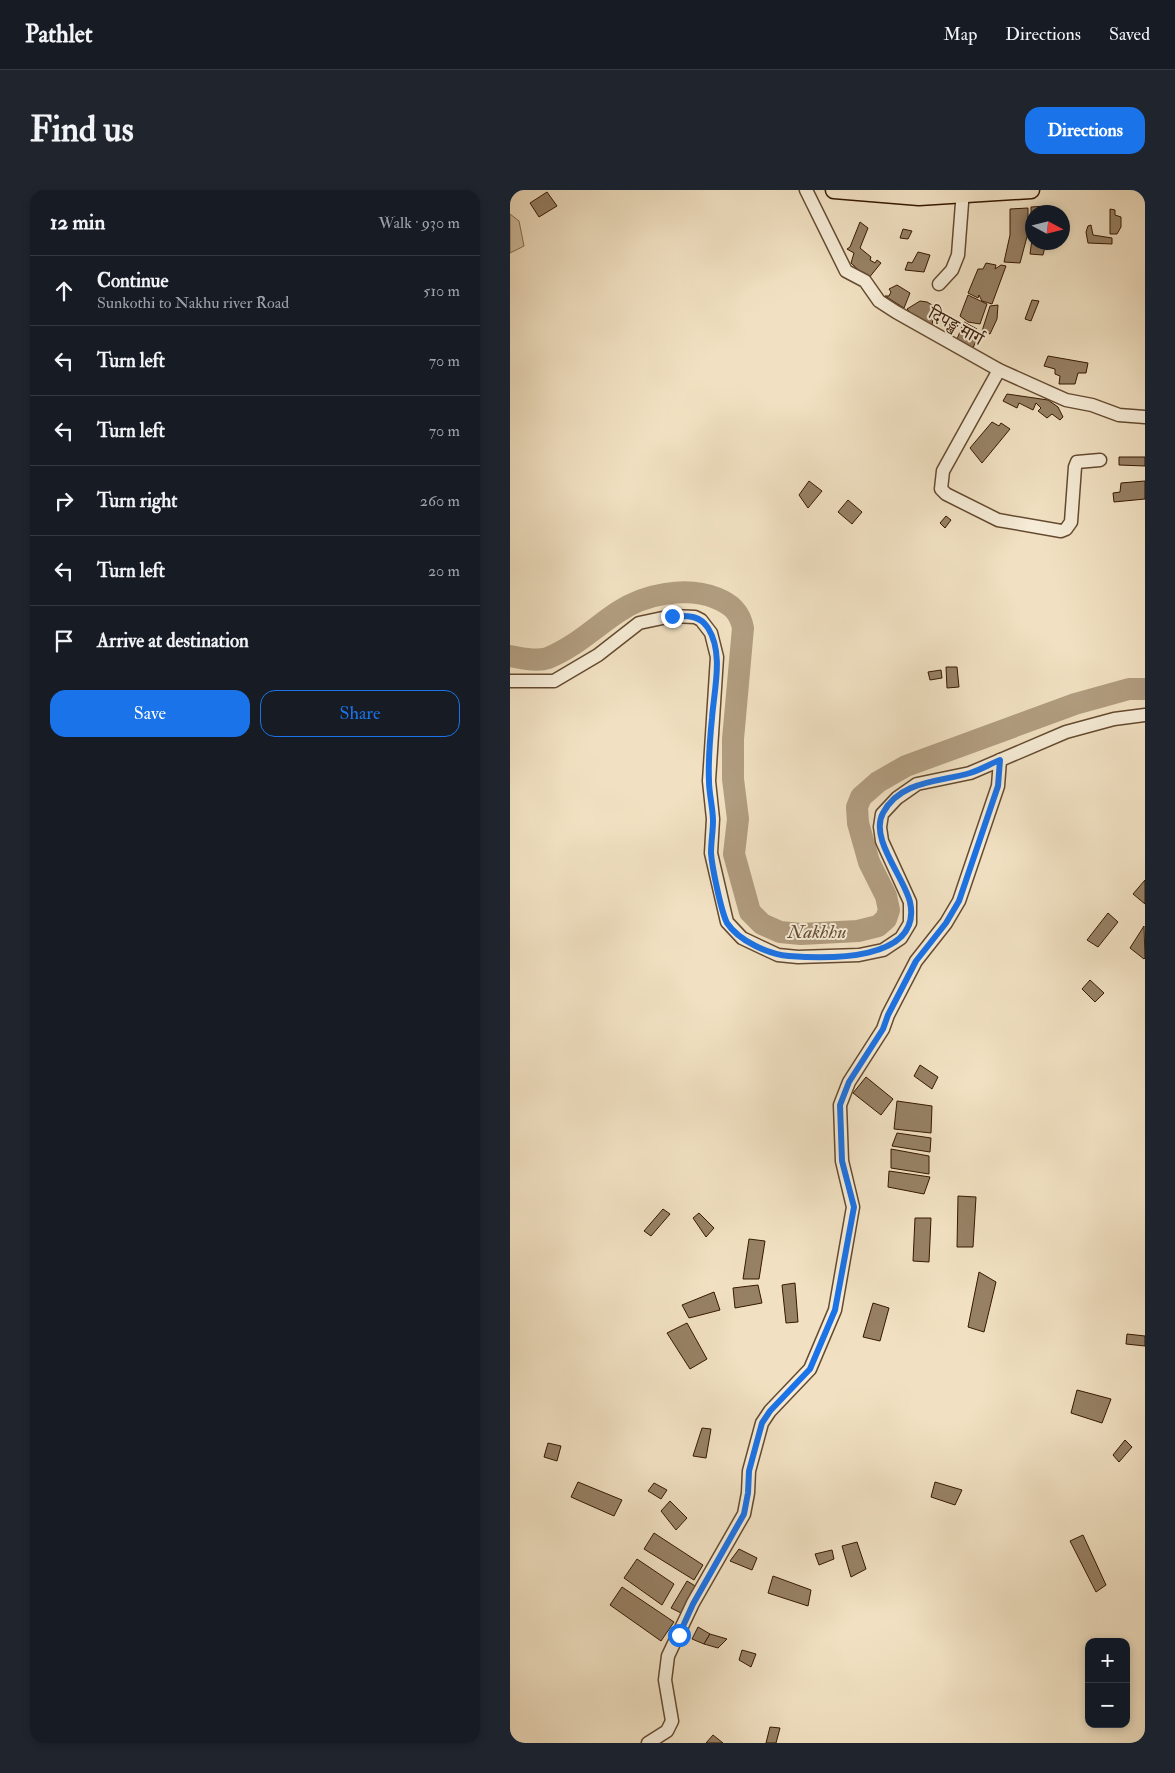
<!DOCTYPE html>
<html lang="en">
<head>
<meta charset="utf-8">
<style>
	body { margin:0; font-family:"IM FELL Double Pica","Noto Serif Devanagari",serif; background:#20242c; color:#f1f3f6 }
	.controls { position:absolute; right:15px; bottom:15px; display:grid; overflow:hidden; border-radius:10px; box-shadow:0 2px 8px #0003 }
	.controls button { width:45px; height:45px; display:grid; place-items:center; padding:0; border:0; border-bottom:1px solid #363941; background:#171b24; color:#f1f3f6; font:25px sans-serif }
	.compass { position:absolute; left:515px; top:15px; width:45px; height:45px; border-radius:50%; background:#171b24; box-shadow:0 2px 8px #0003; rotate:97deg }
	.stop { position:absolute; width:15px; height:15px; margin:-11px; border:4px solid #1a73e8; border-radius:50%; background:#fff }
	.stop.end { background:#1a73e8; border-color:#fff; box-shadow:0 1px 5px #0008 }
	.list { margin:0; padding:0; list-style:none }
	h2 { display:flex; justify-content:space-between; align-items:center; height:65px; margin:0; padding:0 20px; font-size:21px }
	h2 small { font-size:16px; font-weight:400; color:#9ea1a6 }
	.list li { display:grid; grid-template-columns:32px 1fr auto; gap:15px; align-items:center; box-sizing:border-box; height:70px; padding:0 20px; border-top:1px solid #363941 }
	.list b { display:block; font-size:19px; white-space:nowrap }
	.list p { margin:0; font-size:16px; white-space:nowrap; color:#9ea1a6 }
	.list em { font-size:16px; font-style:normal; color:#9ea1a6 }
	.actions { display:flex; gap:10px; padding:15px 20px }
	.actions a { flex:1; padding:11px 0; border:1px solid #1a73e8; border-radius:15px; text-align:center; font-size:18px; color:#1a73e8 }
	.actions .main { background:#1a73e8; color:#fff }
	.icon { flex:none; width:28px; height:28px; fill:none; stroke:currentColor; stroke-width:2; stroke-linecap:round; stroke-linejoin:round }
	.map { position:relative; flex:none; width:635px; height:1553px; overflow:hidden; border-radius:15px }
	header { display:flex; align-items:center; gap:30px; box-sizing:border-box; height:70px; padding:0 25px; background:#171b24; border-bottom:1px solid #363941 }
	header strong { font-size:24px }
	nav { display:flex; gap:28px; margin-inline-start:auto; font-size:18px }
	.intro { display:flex; align-items:center; justify-content:space-between; box-sizing:border-box; height:120px; padding:0 30px }
	h1 { margin:0; font-size:35px }
	.button { padding:12px 22px; border-radius:15px; background:#1a73e8; color:#fff; font-size:18px; font-weight:700 }
	main { display:flex; gap:30px; padding:0 30px }
	aside { flex:1; background:#171b24; border-radius:15px; box-shadow:0 2px 8px #0003 }
	.map>svg:first-child { display:block }
	.green { fill:#d1bfa1; stroke:#846c50 }
	.lines { fill:none; stroke-linecap:round; stroke-linejoin:round }
	.river { stroke:#b19d80; stroke-width:22 }
	.building { fill:#978165; stroke:#361800 }
	.minor-casing { stroke:#654a30; stroke-width:15 }
	.major-casing { stroke:#361800; stroke-width:19 }
	.minor { stroke:#f6ecd7; stroke-width:12 }
	.major { stroke:#f1e1c2; stroke-width:16 }
	.route { stroke:#1a73e8; stroke-width:6 }
	.labels { text-anchor:middle; stroke-width:4; stroke-linejoin:round; paint-order:stroke }
	.street-label { font-size:18px; fill:#361800; stroke:#f6ecd7 }
	.water-label { font-size:19px; font-style:italic; fill:#674d33; stroke:#f6ecd7 }
</style>
</head>
<body>
<header>
<strong>Pathlet</strong>
<nav><a>Map</a><a>Directions</a><a>Saved</a></nav>
</header>
<div class="intro"><h1>Find us</h1><a class="button">Directions</a></div>
<main>
<aside>
<h2>12 min<small>Walk · 930 m</small></h2>
<ul class="list">
<li><svg class="icon" aria-label="ahead" viewBox="0 0 24 24"><path d="M12 20V5M6 11l6-6 6 6"/></svg><div><b>Continue</b><p>Sunkothi to Nakhu river Road</p></div><em>510 m</em></li>
<li><svg class="icon" aria-label="left" viewBox="0 0 24 24"><path d="M17 20v-9H6M10 6l-5 5 5 5"/></svg><div><b>Turn left</b></div><em>70 m</em></li>
<li><svg class="icon" aria-label="left" viewBox="0 0 24 24"><path d="M17 20v-9H6M10 6l-5 5 5 5"/></svg><div><b>Turn left</b></div><em>70 m</em></li>
<li><svg class="icon" aria-label="right" viewBox="0 0 24 24"><path d="M7 20v-9h11M14 6l5 5-5 5"/></svg><div><b>Turn right</b></div><em>260 m</em></li>
<li><svg class="icon" aria-label="left" viewBox="0 0 24 24"><path d="M17 20v-9H6M10 6l-5 5 5 5"/></svg><div><b>Turn left</b></div><em>20 m</em></li>
<li><svg class="icon" aria-label="arrive" viewBox="0 0 24 24"><path d="M6 21V4h12l-3 4 3 4H6"/></svg><div><b>Arrive at destination</b></div></li>
</ul>
<div class="actions"><a class="main">Save</a><a>Share</a></div>
</aside>
<div class="map">
<svg width="635" height="1553" viewBox="0 0 635 1553">
	<rect width="100%" height="100%" fill="#f1e1c2"/>
	<filter id="stains"><feTurbulence type="fractalNoise" baseFrequency=".004" numOctaves="4"/><feColorMatrix values="0 0 0 0 .2 0 0 0 0 .09 0 0 0 0 .02 0 0 0 .5 -.17"/></filter>
	<radialGradient id="worn" r=".72"><stop offset=".6" stop-color="#630" stop-opacity="0"/><stop offset="1" stop-color="#630" stop-opacity=".3"/></radialGradient>
	<polygon class="green" points="0,24 9,31 14,56 0,63"/>
	<g class="lines">
		<path class="river" d="M0,466C12,468 26,472 38,468C65,457 84,438 108,422C134,404 177,396 206,408C221,414 230,422 233,438L223,549V589L228,629L224,664L240,722L252,734L270,742L291,744L348,741L368,736L376,729L379,720L376,706L359,672L348,633L347,617L351,607L368,592L396,576L565,514L619,499H635"/>
	</g>
	<g class="building">
		<polygon points="37,2 47,16 29,27 20,13"/>
		<polygon points="536,16 536,22 522,22 522,46 521,44 521,17"/>
		<polygon points="518,18 518,43 510,73 494,72 500,45 500,19"/>
		<polygon points="600,19 605,20 605,25 611,27 611,37 607,44 600,44"/>
		<polygon points="350,32 358,38 350,58 361,67 360,70 365,73 367,70 371,73 358,89 341,73 344,63 337,59 340,57"/>
		<polygon points="581,35 583,45 602,48 602,54 578,53 576,42 578,36"/>
		<polygon points="393,39 402,41 398,49 390,48"/>
		<polygon points="522,49 522,52 536,52 533,65 520,64"/>
		<polygon points="408,62 420,65 414,82 395,80 398,72 402,73"/>
		<polygon points="476,73 486,75 485,79 491,75 496,76 482,114 472,111 469,105 468,108 458,103 468,79 473,79"/>
		<polygon points="387,95 400,103 394,118 375,106 379,106 381,102 379,99"/>
		<polygon points="458,105 477,114 470,134 458,132 450,126"/>
		<polygon points="522,110 529,111 521,131 515,129"/>
		<polygon points="410,111 417,112 429,119 423,128 422,135 407,129 397,119"/>
		<polygon points="488,115 487,129 480,144 472,141 480,116"/>
		<polygon points="454,132 467,139 462,147 466,149 472,141 475,143 469,154 465,153 463,158 447,149"/>
		<polygon points="538,166 578,173 576,183 568,183 565,194 549,194 550,186 545,184 545,179 534,176"/>
		<polygon points="497,204 538,210 548,217 553,227 550,230 542,224 537,228 528,221 531,218 526,213 523,220 509,213 507,218 493,211"/>
		<polygon points="482,232 489,236 491,233 500,239 472,273 460,258"/>
		<polygon points="609,267 635,267 635,276 609,275"/>
		<polygon points="299,291 312,301 298,318 289,305"/>
		<polygon points="635,291 635,309 604,312 603,303 610,302 611,293"/>
		<polygon points="338,310 352,322 342,334 328,322"/>
		<polygon points="436,326 441,330 435,338 430,333"/>
		<polygon points="436,477 447,477 449,497 437,498"/>
		<polygon points="431,480 432,488 420,490 418,482"/>
		<polygon points="635,690 635,714 623,704"/>
		<polygon points="598,723 608,732 588,757 577,750"/>
		<polygon points="634,736 635,768 634,769 620,758"/>
		<polygon points="580,790 594,803 585,812 572,799"/>
		<polygon points="410,875 428,887 422,899 404,886"/>
		<polygon points="356,887 383,909 371,925 343,903"/>
		<polygon points="387,911 422,916 421,943 384,939"/>
		<polygon points="387,943 421,948 420,962 382,956"/>
		<polygon points="381,959 419,966 419,984 381,978"/>
		<polygon points="379,981 420,987 414,1004 378,997"/>
		<polygon points="448,1006 466,1007 463,1057 447,1057"/>
		<polygon points="153,1019 160,1024 141,1046 134,1041"/>
		<polygon points="189,1023 204,1038 196,1047 183,1028"/>
		<polygon points="405,1028 421,1028 419,1072 403,1071"/>
		<polygon points="239,1049 255,1051 249,1089 233,1089"/>
		<polygon points="469,1082 486,1092 474,1142 458,1137"/>
		<polygon points="285,1093 288,1132 276,1133 272,1095"/>
		<polygon points="248,1095 252,1113 225,1118 223,1098"/>
		<polygon points="204,1102 210,1120 179,1128 172,1115"/>
		<polygon points="363,1113 379,1118 370,1151 353,1147"/>
		<polygon points="177,1133 197,1169 180,1179 157,1143"/>
		<polygon points="617,1144 635,1146 635,1156 616,1154"/>
		<polygon points="567,1200 601,1209 592,1233 561,1223"/>
		<polygon points="192,1238 201,1239 196,1268 183,1266"/>
		<polygon points="615,1250 622,1257 609,1272 603,1265"/>
		<polygon points="38,1253 51,1256 47,1271 34,1267"/>
		<polygon points="68,1292 112,1310 104,1326 61,1307"/>
		<polygon points="425,1292 452,1300 445,1315 421,1307"/>
		<polygon points="144,1293 157,1300 151,1309 138,1301"/>
		<polygon points="160,1311 177,1328 166,1340 151,1321"/>
		<polygon points="144,1343 193,1375 184,1390 134,1359"/>
		<polygon points="573,1345 596,1395 586,1402 560,1351"/>
		<polygon points="347,1352 356,1379 341,1387 332,1356"/>
		<polygon points="229,1359 247,1368 242,1380 220,1371"/>
		<polygon points="322,1360 324,1369 309,1375 305,1364"/>
		<polygon points="127,1369 164,1394 152,1415 114,1388"/>
		<polygon points="263,1386 301,1400 298,1416 258,1403"/>
		<polygon points="177,1391 187,1397 171,1423 161,1418"/>
		<polygon points="112,1397 164,1432 151,1451 100,1415"/>
		<polygon points="188,1437 200,1444 194,1454 182,1449"/>
		<polygon points="200,1444 217,1449 208,1458 194,1454"/>
		<polygon points="232,1460 246,1464 241,1477 229,1470"/>
		<polygon points="260,1537 270,1538 266,1553 256,1553"/>
		<polygon points="203,1545 213,1553 196,1553"/>
	</g>
	<g class="lines">
		<g class="minor-casing">
			<g id="minor">
				<polyline points="296,0 336,81 355,91 369,111 386,122 489,180 556,210 582,215 609,225 635,227"/>
				<polyline points="429,94 442,80 448,65 453,0"/>
				<polyline points="489,180 433,281 431,299 436,304 488,330 551,341 556,339 561,332 565,277 567,272 590,270"/>
				<polyline points="0,491 44,491 88,465 129,433 162,426 185,427 191,430 201,443 207,467 199,591 203,629 201,663 217,732 232,748 253,758 268,765 288,767 349,765 373,760 391,748 400,733 400,712 372,651 370,637 372,624 387,608 407,594 460,583 556,542 604,529 635,525"/>
				<polyline points="138,1553 157,1541 162,1531 155,1490 158,1466 183,1413 234,1324 238,1303 239,1281 252,1233 260,1221 300,1179 325,1120 343,1017 332,971 330,915 339,892 373,839 378,825 406,771 436,733 449,711 488,596 490,570"/>
			</g>
		</g>
		<g class="major-casing">
			<polyline id="major" points="324,0 409,7 521,0"/>
		</g>
		<use href="#minor" class="minor"/>
		<use href="#major" class="major"/>
	</g>
	<g class="lines">
		<path class="route" d="M162,426C176,426 189,424 198,438C214,463 204,500 202,528C200,548 198,570 199,591C199,604 203,618 203,631C203,641 201,652 201,663C202,677 211,721 217,733C229,751 258,764 279,766C316,769 413,772 400,712C394,687 359,648 373,623C390,590 430,592 460,583C470,580 480,574 490,570L488,596L449,711L436,733L406,771L378,825L373,839L339,892L330,915L332,971L344,1017L325,1120L300,1179L260,1221L252,1233L239,1281L238,1303L234,1324L183,1414L169,1445"/>
	</g>
	<g class="labels">
		<g class="street-label">
			<text transform="translate(446 136) rotate(29)" y="6">दिपङ्ख मार्ग</text>
		</g>
		<g class="water-label">
			<text x="307" y="748">Nakhhu</text>
		</g>
	</g>
	<rect width="100%" height="100%" filter="url(#stains)"/>
	<rect width="100%" height="100%" fill="url(#worn)"/>
</svg>
<div class="controls">
<button>+</button>
<button>−</button>
</div>
<svg class="compass" viewBox="-18 -18 36 36"><path d="M0-13l5 13h-10z" fill="#e53935"/><path d="M0 13l5-13h-10z" fill="#9ea1a6"/></svg>
<div class="stop" style="left:169px;top:1445px"></div>
<div class="stop end" style="left:162px;top:426px"></div>
</div>
</main>
</body>
</html>
